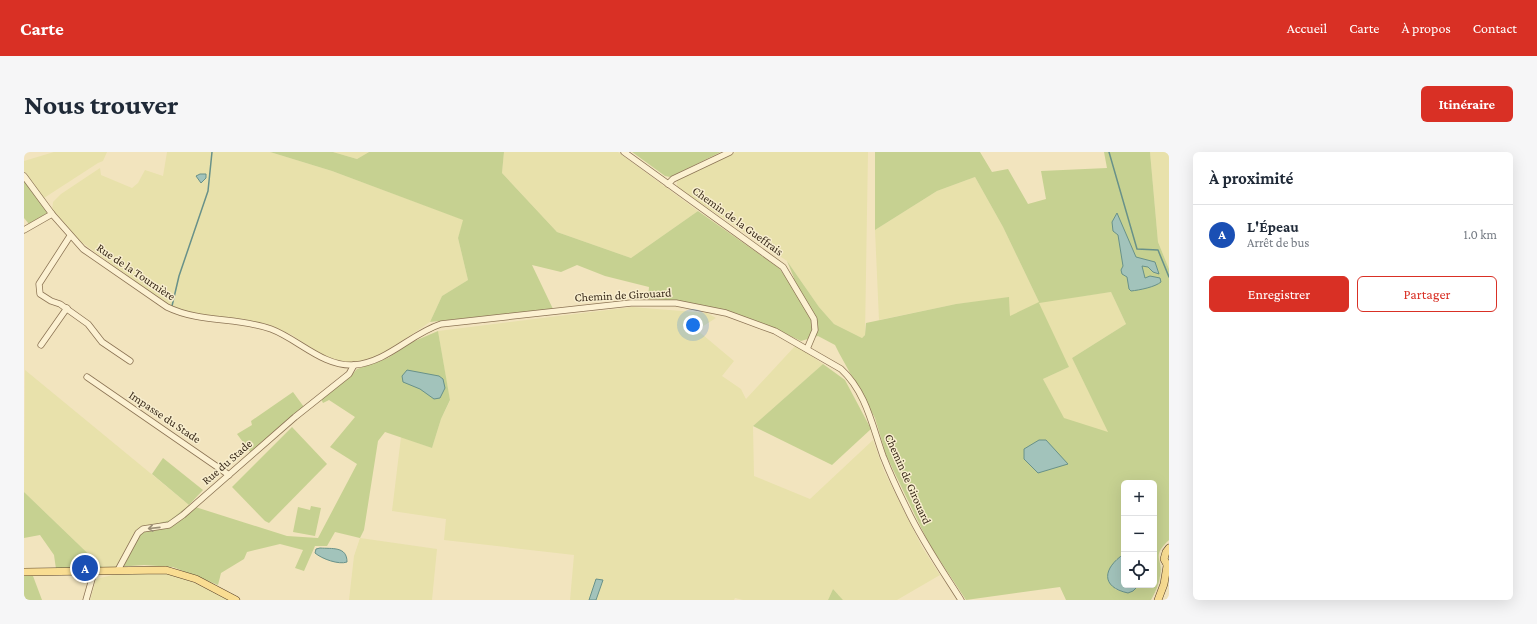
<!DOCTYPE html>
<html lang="fr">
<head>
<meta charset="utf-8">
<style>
	body { margin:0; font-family:"Crimson Pro",serif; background:#f6f6f7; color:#1f2937 }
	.controls { position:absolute; right:12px; bottom:12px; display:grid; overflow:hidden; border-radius:6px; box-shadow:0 4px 16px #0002 }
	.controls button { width:36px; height:36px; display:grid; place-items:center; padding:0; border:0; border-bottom:1px solid #e0e1e3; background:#fff; color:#1f2937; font:20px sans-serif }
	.you { position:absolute; left:669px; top:173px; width:14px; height:14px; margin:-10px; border:3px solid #fff; border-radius:50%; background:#1a73e8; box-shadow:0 0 0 6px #1a73e833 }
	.badge { display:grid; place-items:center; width:26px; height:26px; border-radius:50%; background:#d93025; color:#fff; font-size:13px; font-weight:700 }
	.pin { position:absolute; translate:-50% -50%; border:2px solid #fff; box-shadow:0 1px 4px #0006 }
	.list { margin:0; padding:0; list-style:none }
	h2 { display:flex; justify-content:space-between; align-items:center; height:52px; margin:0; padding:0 16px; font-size:17px }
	h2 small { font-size:13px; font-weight:400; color:#747a83 }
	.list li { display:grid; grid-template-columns:26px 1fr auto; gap:12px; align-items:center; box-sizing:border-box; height:60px; padding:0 16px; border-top:1px solid #e0e1e3 }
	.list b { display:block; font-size:15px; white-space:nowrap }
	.list p { margin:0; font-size:13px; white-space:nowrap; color:#747a83 }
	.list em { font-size:13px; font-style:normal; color:#747a83 }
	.actions { display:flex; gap:8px; padding:12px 16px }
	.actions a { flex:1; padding:9px 0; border:1px solid #d93025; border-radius:6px; text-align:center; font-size:14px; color:#d93025 }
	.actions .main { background:#d93025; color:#fff }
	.icon { flex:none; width:22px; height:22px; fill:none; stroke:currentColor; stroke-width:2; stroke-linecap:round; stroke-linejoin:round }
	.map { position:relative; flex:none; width:1145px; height:448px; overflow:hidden; border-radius:6px }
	header { display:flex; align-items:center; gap:24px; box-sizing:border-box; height:56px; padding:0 20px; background:#d93025; color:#fff }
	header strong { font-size:19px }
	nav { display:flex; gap:22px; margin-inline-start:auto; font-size:14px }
	.intro { display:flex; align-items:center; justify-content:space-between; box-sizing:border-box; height:96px; padding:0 24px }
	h1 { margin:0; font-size:28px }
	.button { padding:10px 18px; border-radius:6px; background:#d93025; color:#fff; font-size:14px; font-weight:700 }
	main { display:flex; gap:24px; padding:0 24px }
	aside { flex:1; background:#fff; border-radius:6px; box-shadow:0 4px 16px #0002 }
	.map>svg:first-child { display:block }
	.farmland { fill:#e8e1ab }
	.green { fill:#c6d191; fill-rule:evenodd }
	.water { fill:#a2c3bb; stroke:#689189 }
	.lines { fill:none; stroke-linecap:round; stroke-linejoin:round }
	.stream { stroke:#689189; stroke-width:1.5 }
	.minor-casing { stroke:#8c7455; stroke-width:7 }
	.major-casing { stroke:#59422a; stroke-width:8 }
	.minor { stroke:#fcf1d2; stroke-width:5.5 }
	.major { stroke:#f9dd92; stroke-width:7 }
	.oneway { stroke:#9b8e76 }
	.labels { text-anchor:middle; stroke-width:3; stroke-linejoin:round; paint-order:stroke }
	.street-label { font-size:12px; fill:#3a2b1b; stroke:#f8eece }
</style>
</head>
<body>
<header>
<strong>Carte</strong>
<nav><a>Accueil</a><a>Carte</a><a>À propos</a><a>Contact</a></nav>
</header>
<div class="intro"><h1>Nous trouver</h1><a class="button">Itinéraire</a></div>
<main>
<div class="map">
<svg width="1145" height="448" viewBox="0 0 1145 448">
	<rect width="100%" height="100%" fill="#f2e4be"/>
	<g class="farmland">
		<polygon points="30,0 83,0 79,9 74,11 20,46 0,19 0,9"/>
		<polygon points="143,0 246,0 308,19 440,68 434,86 444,128 418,144 406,170 361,201 347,207 328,211 299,205 268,183 246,173 216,167 166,161 146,154 53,87 28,59 29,50 37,42 76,16 77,23 108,36 114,31 121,18 139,24"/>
		<polygon points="309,0 345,0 333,7"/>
		<polygon points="480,0 594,0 674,59 607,106 533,80 478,21"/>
		<polygon points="712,0 844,0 841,183 838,186 810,172 795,155 763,109 653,35 653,28"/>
		<polygon points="1126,0 1145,0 1145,117 1134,90"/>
		<polygon points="951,25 979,75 1015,150 1087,140 1102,172 1048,206 1085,281 1040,267 1019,227 1045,215 986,164 985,146 932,152 855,168 851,78 913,39"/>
		<polygon points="608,155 683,161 692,166 673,178 710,209 698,224 717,237 722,247 772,193 799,212 729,274 730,324 786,347 849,288 860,319 898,395 916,423 873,448 819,448 809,437 804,448 719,448 711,446 710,448 546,448 550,403 420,388 422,367 368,359 377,285 408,296 417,267 426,249 414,179"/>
		<polygon points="1,218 165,353 146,368 113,377 92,415 78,415 0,340"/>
		<polygon points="336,386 413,397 408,448 325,448 330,404"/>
		<polygon points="131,420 153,423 180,435 205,448 66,448 72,427 97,421"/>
	</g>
	<g class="green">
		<path d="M246,0H309L333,7L345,0H480L478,21L533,80L607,106L674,59L755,116L764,128L770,126L763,109L795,155L810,172L838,186L841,183L842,171L932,152L985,145L986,164L1015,150L979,75L951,25L913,39L851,78V0H956L968,20L984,17L1004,52L1022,47L1017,19L1083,16L1080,0H1126L1134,90L1145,117V388C1126,406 1140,406 1136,424C1135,432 1131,441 1127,448H1042L1036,435L942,448L905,392L862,303L851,266L815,201L811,193L794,184L777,189C729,166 678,148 624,147L625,135L581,124L553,113L537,120L508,113L529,157L406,170L418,144L444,128L434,86L439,68L308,19ZM1087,140L1102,172L1048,206L1084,280L1040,266L1019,227L1045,215L1015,151ZM1100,331H1130V433H1115L1109,439L1100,440L1091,437L1092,408L1100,402Z"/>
		<polygon points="608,0 697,0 646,25 641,24"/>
		<polygon points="0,28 21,55 23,61 5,72 0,66"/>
		<polygon points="414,179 426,248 417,267 408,296 361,280 354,289 340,378 336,386 311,380 303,394 291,394 280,419 271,416 279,398 256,392 223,400 220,407 197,421 194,433 149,415 120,413 92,415 113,377 146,368 165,353 128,322 139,306 179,338 165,353 263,384 294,386 333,312 306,295 331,265 305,248 299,251 297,247 325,226 333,217 364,206 386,191"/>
		<polygon points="799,212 821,228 847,277 808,313 729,274"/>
		<polygon points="269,240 280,255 227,301 213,282 228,273 227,269"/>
		<polygon points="268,275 303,312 245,371 241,369 208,335"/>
		<polygon points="0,340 78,415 32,417 30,403 16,383 0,386"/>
		<polygon points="287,354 297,356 291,384 269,380 274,355 286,358"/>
		<polygon points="0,423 9,424 18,448 0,448"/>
		<polygon points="809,437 819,448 804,448"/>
	</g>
	<g class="water">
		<polygon points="176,22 182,22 182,26 177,31 172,24"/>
		<path d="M1093,61L1112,105L1131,110L1135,122L1129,120L1124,115L1118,114L1121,126L1126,124L1136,126L1137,130C1131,135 1116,138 1107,139L1105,137L1103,125L1098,122L1097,118L1099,114L1094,83L1089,79L1088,70Z"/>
		<polygon points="383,218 415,224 419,227 421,236 416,246 410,247 396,237 379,230 378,224"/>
		<polygon points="1015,288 1022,288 1044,312 1014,321 1000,307 1000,297"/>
		<path d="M296,396C308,397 323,394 323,410C315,413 298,407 291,401L292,397Z"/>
		<path d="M1100,402V433H1115L1109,439L1104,441C1076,435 1079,416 1100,402Z"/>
		<polygon points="572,427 579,428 572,448 565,448"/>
	</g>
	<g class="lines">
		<g class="stream">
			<polyline points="1085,0 1113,97 1134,98 1145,125"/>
			<polyline points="148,154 155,124 184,39 188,0"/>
		</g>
		<g class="minor-casing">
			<g id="minor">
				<polyline points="600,0 759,115 790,167 791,178 783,197"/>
				<path d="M0,24L28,62L59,97L143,155C176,171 213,165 247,177C274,187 299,215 330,213C364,210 386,182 417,172L607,151H652L702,161L751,179L817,217C842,240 848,273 859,304C866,322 874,339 883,357C898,389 918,418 937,448"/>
				<polyline points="644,32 649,27 706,0"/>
				<polyline points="0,78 28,62"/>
				<polyline points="46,84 15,132 16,142 27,149 36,152 64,172 78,190 106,209"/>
				<polyline points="17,193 43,156"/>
				<polyline points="63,225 205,323"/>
				<polyline points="94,418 114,381 119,377 145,373 159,363 271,265 325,222 330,213"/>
				<polyline points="62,448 70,420"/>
			</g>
		</g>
		<g class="major-casing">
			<g id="major">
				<polyline points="1145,396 1142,400 1140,407 1145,416"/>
				<polyline points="0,420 142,418 172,427 212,448"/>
				<polyline points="1134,448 1140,432 1143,414"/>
			</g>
		</g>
		<use href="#minor" class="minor"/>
		<use href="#major" class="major"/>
	</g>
	<defs><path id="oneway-shaft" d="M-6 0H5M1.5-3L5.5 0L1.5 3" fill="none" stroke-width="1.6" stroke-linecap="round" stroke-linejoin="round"/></defs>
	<use class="oneway" href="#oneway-shaft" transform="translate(130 376) rotate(174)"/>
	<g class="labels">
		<g class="street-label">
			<text transform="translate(714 69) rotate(36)" y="4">Chemin de la Gueffrais</text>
			<text transform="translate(112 120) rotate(34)" y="4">Rue de la Tournière</text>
			<text transform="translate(599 143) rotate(-3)" y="4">Chemin de Girouard</text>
			<text transform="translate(141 265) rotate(34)" y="4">Impasse du Stade</text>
			<text transform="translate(203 310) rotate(-41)" y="4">Rue du Stade</text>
			<text transform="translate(884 327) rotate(66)" y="4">Chemin de Girouard</text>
		</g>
	</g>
</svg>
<div class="controls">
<button>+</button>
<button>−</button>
<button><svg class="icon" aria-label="locate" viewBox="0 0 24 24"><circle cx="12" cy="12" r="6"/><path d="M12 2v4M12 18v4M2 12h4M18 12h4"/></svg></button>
</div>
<div class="you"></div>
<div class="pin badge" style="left:61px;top:416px;background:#1a4fb4">A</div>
</div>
<aside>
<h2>À proximité<small></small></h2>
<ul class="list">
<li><span class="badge" style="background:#1a4fb4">A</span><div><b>L'Épeau</b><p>Arrêt de bus</p></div><em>1.0 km</em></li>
</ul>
<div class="actions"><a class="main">Enregistrer</a><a>Partager</a></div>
</aside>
</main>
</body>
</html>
